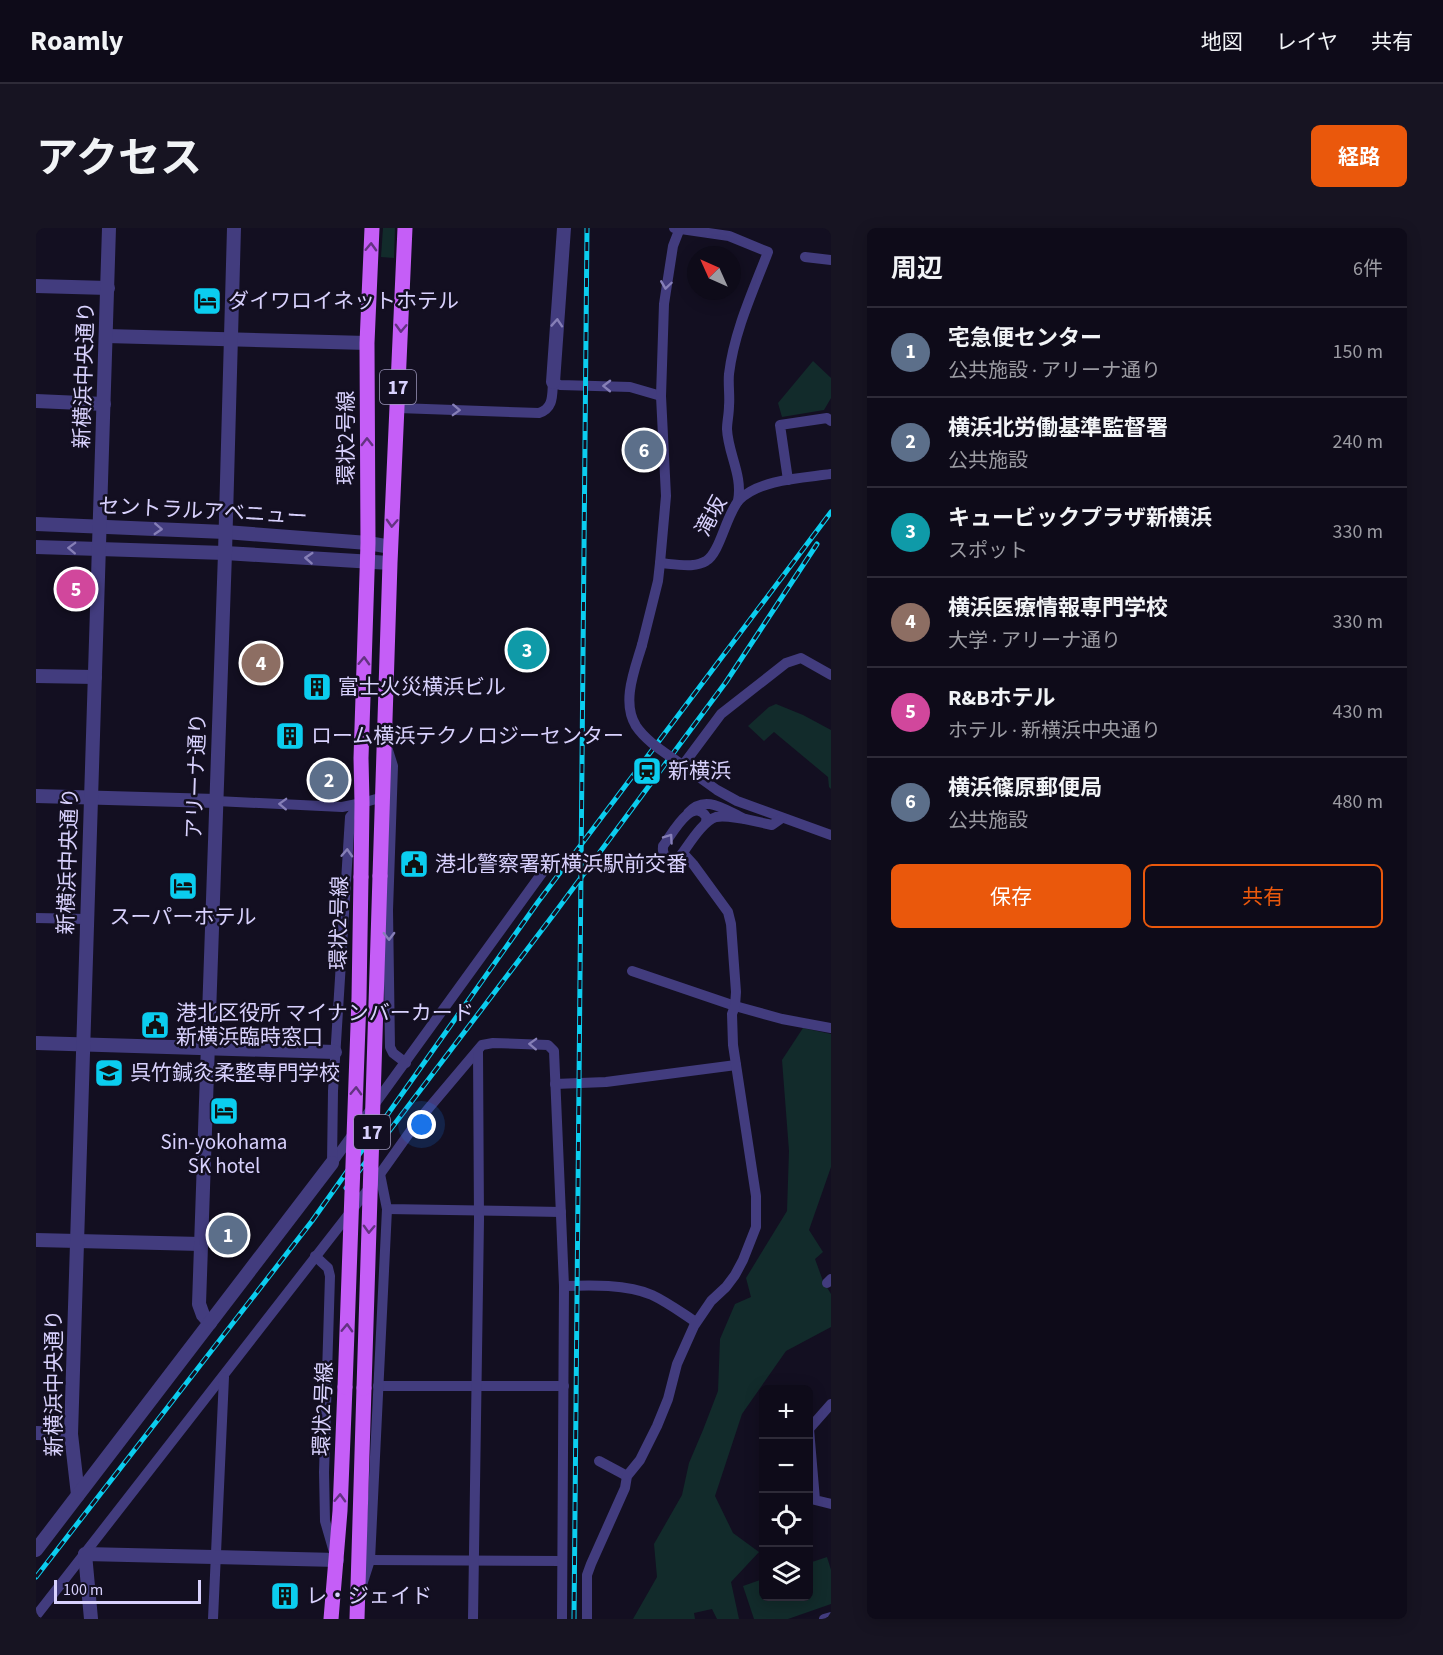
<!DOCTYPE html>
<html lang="ja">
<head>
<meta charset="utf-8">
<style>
	body { margin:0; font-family:"Source Sans 3","Noto Sans JP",sans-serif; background:#171422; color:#f1f3f6 }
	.controls { position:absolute; right:18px; bottom:18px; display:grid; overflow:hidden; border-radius:9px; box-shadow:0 3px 15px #0003 }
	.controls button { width:54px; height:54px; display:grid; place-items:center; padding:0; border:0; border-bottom:2px solid #2e2b38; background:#0e0b19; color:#f1f3f6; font:30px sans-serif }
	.compass { position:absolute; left:651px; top:18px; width:54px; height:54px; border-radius:50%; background:#0e0b19; box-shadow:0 3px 15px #0003; rotate:315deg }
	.scale { position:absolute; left:18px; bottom:15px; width:147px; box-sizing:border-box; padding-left:6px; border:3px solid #d8d1fd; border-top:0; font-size:16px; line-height:21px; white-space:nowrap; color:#d8d1fd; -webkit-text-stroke:4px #130f21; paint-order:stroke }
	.you { position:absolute; left:386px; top:897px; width:21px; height:21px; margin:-15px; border:4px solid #fff; border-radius:50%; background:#1a73e8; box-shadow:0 0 0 9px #1a73e833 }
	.badge { display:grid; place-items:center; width:39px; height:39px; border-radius:50%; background:#ea580c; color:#fff; font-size:20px; font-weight:700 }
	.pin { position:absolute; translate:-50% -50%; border:3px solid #fff; box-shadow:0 2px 6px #0006 }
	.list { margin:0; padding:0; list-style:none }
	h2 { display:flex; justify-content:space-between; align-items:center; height:78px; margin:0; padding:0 24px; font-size:26px }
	h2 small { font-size:20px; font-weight:400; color:#9b9ba2 }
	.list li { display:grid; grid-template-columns:39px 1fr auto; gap:18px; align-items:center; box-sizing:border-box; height:90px; padding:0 24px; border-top:2px solid #2e2b38 }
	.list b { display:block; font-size:22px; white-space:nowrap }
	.list p { margin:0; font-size:20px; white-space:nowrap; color:#9b9ba2 }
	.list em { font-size:20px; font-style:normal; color:#9b9ba2 }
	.actions { display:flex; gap:12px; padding:18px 24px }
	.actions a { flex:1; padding:14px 0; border:2px solid #ea580c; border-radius:9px; text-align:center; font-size:21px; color:#ea580c }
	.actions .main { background:#ea580c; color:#fff }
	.icon { flex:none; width:33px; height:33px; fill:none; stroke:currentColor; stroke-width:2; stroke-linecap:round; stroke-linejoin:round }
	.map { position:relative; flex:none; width:795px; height:1391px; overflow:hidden; border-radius:9px }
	header { display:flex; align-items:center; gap:36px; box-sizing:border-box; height:84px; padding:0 30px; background:#0e0b19; border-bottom:2px solid #2e2b38 }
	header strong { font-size:28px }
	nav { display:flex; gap:33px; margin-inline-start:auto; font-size:21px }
	.intro { display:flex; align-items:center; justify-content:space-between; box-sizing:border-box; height:144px; padding:0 36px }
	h1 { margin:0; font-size:42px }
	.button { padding:15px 27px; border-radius:9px; background:#ea580c; color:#fff; font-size:21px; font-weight:700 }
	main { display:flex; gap:36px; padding:0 36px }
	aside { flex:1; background:#0e0b19; border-radius:9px; box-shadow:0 3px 15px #0003 }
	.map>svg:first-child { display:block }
	.green { fill:#122b2b }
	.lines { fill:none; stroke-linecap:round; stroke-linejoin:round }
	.minor { stroke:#423c7e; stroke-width:10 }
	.tertiary { stroke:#423c7e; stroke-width:14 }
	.primary { stroke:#c55ef7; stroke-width:15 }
	.rail-casing { stroke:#0bcdef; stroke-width:5 }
	.rail { stroke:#130f21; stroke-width:3; stroke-dasharray:9; stroke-linecap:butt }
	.minor-bridge { stroke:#423c7e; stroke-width:10 }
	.primary-bridge { stroke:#c55ef7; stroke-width:15 }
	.oneway { stroke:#633381 }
	.oneway2 { stroke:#867fb7 }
	.labels { text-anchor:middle; stroke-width:5; stroke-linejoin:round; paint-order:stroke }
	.shield { fill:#130f21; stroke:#9d97bb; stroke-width:1.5 }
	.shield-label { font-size:20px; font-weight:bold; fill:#d8d1fd }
	.poi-label { font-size:21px; fill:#d8d1fd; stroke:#130f21; text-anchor:start }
	.street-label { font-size:21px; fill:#d8d1fd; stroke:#130f21 }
</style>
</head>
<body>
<header>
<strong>Roamly</strong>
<nav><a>地図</a><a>レイヤ</a><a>共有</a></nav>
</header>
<div class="intro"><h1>アクセス</h1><a class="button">経路</a></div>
<main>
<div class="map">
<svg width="795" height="1391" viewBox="0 0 795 1391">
	<rect width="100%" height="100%" fill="#130f21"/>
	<g class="green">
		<polygon points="347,0 359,0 358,30 345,29"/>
		<polygon points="777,133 795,150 795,170 788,182 746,189 742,175"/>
		<polygon points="740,476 767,487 795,502 795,561 793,559 792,549 738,504 728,513 712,498 733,479"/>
		<polygon points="767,800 795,806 795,939 773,1002 787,1024 779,1031 787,1053 795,1066 795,1099 750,1123 706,1186 679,1268 697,1305 723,1324 695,1354 703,1391 681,1391 676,1381 658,1385 659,1391 597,1391 621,1349 618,1316 646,1267 653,1235 667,1202 682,1163 684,1111 699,1076 715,1069 710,1050 751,983 753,923 746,832"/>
		<polygon points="791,1329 795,1342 795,1376 752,1391 718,1391 707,1358 727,1351 728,1368 772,1368 773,1335"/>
	</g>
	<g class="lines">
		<g class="minor">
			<path d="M638,0L693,8L732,24C717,63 698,104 693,146C692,157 694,168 693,178C693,186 691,194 691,201C692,226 707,247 702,273"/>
			<polyline points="769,29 795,32"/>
			<path d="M362,180L503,185C518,180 516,167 517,154L524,157L594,159L625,168"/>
			<polyline points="752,252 744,197 791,190 795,193"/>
			<path d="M624,335C635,336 647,338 657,337C660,337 667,335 670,333C684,325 690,287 703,272C724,251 767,250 795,246"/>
			<polyline points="606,417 622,353 624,335 630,268 625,168 628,76 637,18 644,0"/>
			<polyline points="351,519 357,538 352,682 354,819 357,825 370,835"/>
			<polyline points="642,534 681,562 701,573 795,607"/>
			<polyline points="647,537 685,486 750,435 765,430 795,447"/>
			<polyline points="180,573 306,579 326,575 347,569"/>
			<path d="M652,585C670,565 690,583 709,591C699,590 689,587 680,589C666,593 651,620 642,631L638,633C629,631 626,626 627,618C636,606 657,566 671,590L670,593"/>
			<polyline points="709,591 736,597 746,590"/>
			<polyline points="0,690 51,691"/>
			<polyline points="596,743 699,778 746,791 795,800"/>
			<polyline points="519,856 570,854 700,837"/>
			<polyline points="296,935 514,634"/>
			<polyline points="296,935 297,863 314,589 326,575"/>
			<polyline points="344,946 351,981 525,984"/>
			<polyline points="279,1028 292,1040 294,1048 288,1244 289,1293 298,1324"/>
			<polyline points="791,1055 795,1051"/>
			<path d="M528,1058C554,1057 591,1056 616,1067C631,1074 646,1085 660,1094"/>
			<polyline points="342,1158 528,1158"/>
			<polyline points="795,1176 773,1201 779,1272 795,1276"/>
			<polyline points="563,1233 591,1248"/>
			<polyline points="334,1332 526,1333"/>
			<polyline points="326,1357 334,1332 351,981"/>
			<polyline points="0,1388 344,946 381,894 446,817 457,815 512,817 518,823 528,1058 526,1391"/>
			<polyline points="177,1391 188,1149"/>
			<polyline points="437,1391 443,992 442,823"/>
			<polyline points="551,1391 551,1347 555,1336 589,1260 591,1248 604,1232 621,1198 632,1171 641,1136 658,1098 675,1073 690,1059 699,1047 707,1032 720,999 720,968 697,817 696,786 699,778 700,764 695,696 692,684 657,636 647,625"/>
			<polyline points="788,1391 795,1389"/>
		</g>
		<g class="tertiary">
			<polyline points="0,58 72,60"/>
			<polyline points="70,108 331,115"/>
			<polyline points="517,154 528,0"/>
			<polyline points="0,173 68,176"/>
			<polyline points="0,296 189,304 332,315 355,319"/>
			<polyline points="0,319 189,325 354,335"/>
			<polyline points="0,448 59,449"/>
			<polyline points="0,568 180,573"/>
			<polyline points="0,815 299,824"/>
			<polyline points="0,1012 165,1016"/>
			<polyline points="174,1095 167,1087 163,1076 189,325 198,0"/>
			<polyline points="0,1205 35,1206"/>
			<polyline points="42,1267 35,1206 73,0"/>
			<polyline points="0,1322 296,935"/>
			<polyline points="55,1391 49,1326 301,1332"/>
		</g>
		<g class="primary">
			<polyline points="344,648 354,335 369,0"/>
			<polyline points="325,649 326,575 325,530 332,315 331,115 336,0"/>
			<polyline points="295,1391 304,1283 309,1159"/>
			<polyline points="321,1391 328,1160"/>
		</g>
		<g class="rail-casing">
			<g id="rail">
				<polyline points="310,960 518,686 690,454 781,316"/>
				<polyline points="0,1349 276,993 502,674 795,284"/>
				<polyline points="538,1391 551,0"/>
			</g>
		</g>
		<use href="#rail" class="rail"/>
		<path class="minor-bridge" d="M606,417C599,441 585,474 600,498C610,513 628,524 642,534"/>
		<g class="primary-bridge">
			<polyline points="309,1159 323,770 325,649"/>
			<polyline points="328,1160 344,648"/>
		</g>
	</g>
	<defs><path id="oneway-chevron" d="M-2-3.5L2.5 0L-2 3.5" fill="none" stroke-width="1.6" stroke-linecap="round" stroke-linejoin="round" transform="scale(1.5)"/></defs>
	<g class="oneway">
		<use href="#oneway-chevron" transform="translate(335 19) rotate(-88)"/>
		<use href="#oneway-chevron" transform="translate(365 100) rotate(92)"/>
		<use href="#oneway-chevron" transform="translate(331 214) rotate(-90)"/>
		<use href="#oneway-chevron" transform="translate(356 295) rotate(93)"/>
		<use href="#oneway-chevron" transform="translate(328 433) rotate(-88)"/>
		<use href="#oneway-chevron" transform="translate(320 863) rotate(-88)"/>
		<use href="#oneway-chevron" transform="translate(333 1001) rotate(92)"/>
		<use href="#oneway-chevron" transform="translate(311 1100) rotate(-88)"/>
		<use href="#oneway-chevron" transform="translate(304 1270) rotate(-88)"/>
	</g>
	<g class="oneway2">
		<use href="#oneway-chevron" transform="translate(630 57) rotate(98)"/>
		<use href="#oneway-chevron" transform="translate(521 95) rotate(-86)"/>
		<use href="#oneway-chevron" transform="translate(571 158) rotate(-179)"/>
		<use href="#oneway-chevron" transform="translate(420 182) rotate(2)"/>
		<use href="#oneway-chevron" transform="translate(122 301) rotate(3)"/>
		<use href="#oneway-chevron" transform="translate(36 320) rotate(-178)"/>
		<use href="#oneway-chevron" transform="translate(273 330) rotate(-176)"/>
		<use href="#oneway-chevron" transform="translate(247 576) rotate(-178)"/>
		<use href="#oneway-chevron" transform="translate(633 610) rotate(-55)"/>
		<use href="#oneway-chevron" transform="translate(311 625) rotate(-87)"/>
		<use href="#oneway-chevron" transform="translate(353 708) rotate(89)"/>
		<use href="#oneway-chevron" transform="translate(497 816) rotate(-178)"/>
	</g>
	<defs>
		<g id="hotel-square" transform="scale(1.5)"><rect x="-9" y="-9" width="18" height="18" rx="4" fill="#0bcdef" stroke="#130f21"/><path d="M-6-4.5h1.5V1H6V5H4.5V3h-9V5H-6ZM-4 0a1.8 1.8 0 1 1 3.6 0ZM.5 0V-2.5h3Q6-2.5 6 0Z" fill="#111"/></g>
		<g id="building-square" transform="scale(1.5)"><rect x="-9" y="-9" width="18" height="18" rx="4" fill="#0bcdef" stroke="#130f21"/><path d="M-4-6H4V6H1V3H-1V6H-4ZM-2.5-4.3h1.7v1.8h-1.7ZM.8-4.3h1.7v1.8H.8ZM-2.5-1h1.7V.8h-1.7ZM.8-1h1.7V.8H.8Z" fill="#111"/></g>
		<g id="station-square" transform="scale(1.5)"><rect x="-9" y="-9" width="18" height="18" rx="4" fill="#0bcdef" stroke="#130f21"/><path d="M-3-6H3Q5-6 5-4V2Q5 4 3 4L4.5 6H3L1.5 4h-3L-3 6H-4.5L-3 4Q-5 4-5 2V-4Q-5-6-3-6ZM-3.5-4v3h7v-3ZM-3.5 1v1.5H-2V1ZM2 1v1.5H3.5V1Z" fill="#111"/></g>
		<g id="civic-square" transform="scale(1.5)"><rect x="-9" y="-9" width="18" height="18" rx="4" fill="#0bcdef" stroke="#130f21"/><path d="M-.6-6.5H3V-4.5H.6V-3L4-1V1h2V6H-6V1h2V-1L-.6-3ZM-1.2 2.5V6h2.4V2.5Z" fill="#111"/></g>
		<g id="university-square" transform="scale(1.5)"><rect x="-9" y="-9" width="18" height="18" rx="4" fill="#0bcdef" stroke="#130f21"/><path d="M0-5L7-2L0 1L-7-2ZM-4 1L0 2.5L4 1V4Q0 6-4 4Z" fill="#111"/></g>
	</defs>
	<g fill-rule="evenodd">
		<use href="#hotel-square" x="171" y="73"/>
		<use href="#building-square" x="281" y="459"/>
		<use href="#building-square" x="254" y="508"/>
		<use href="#station-square" x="611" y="543"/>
		<use href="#civic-square" x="378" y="636"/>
		<use href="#hotel-square" x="147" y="658"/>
		<use href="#civic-square" x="119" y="797"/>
		<use href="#university-square" x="73" y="845"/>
		<use href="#hotel-square" x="188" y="883"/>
		<use href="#building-square" x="249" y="1368"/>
	</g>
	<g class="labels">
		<g class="shield">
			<rect x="344" y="142" width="36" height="34" rx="4.5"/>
			<rect x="318" y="887" width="36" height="34" rx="4.5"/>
		</g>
		<g class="shield-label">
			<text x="362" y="166">17</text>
			<text x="336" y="911">17</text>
		</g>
		<g class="poi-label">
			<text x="192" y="80">ダイワロイネットホテル</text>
			<text x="302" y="466">富士火災横浜ビル</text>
			<text x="275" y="515">ローム横浜テクノロジーセンター</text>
			<text x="632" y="550">新横浜</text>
			<text x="399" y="643">港北警察署新横浜駅前交番</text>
			<text x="147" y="696" text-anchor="middle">スーパーホテル</text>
			<text x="140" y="792">港北区役所 マイナンバーカード<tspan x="140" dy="24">新横浜臨時窓口</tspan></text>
			<text x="94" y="852">呉竹鍼灸柔整専門学校</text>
			<text x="188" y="921" text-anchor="middle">Sin-yokohama<tspan x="188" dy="24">SK hotel</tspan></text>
			<text x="270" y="1375">レ・ジェイド</text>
		</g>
		<g class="street-label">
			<text transform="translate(48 147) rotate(-88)" y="7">新横浜中央通り</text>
			<text transform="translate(310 210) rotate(-90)" y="7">環状2号線</text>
			<text transform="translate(167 283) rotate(3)" y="7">セントラルアベニュー</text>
			<text transform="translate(675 288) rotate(-62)" y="7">滝坂</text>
			<text transform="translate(160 548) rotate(-88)" y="7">アリーナ通り</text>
			<text transform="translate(32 633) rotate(-88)" y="7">新横浜中央通り</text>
			<text transform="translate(303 695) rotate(-89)" y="7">環状2号線</text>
			<text transform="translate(18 1155) rotate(-90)" y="7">新横浜中央通り</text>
			<text transform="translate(287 1181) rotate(-88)" y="7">環状2号線</text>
		</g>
	</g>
</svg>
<div class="controls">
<button>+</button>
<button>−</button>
<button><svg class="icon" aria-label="locate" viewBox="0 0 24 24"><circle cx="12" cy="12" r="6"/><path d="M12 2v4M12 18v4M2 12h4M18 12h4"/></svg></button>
<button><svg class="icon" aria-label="layers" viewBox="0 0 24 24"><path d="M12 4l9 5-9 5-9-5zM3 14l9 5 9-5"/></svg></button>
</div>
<svg class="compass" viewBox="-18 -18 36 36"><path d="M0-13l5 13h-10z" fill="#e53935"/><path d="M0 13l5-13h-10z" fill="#9b9ba2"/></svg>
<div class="scale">100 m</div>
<div class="you"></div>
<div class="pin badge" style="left:192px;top:1007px;background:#5c6f8a">1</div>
<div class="pin badge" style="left:293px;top:552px;background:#5c6f8a">2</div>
<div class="pin badge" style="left:491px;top:422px;background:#0f9aa8">3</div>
<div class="pin badge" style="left:225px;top:435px;background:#8d6e63">4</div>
<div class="pin badge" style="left:40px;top:361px;background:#d1479c">5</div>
<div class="pin badge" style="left:608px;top:222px;background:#5c6f8a">6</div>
</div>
<aside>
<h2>周辺<small>6件</small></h2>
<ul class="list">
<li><span class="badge" style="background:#5c6f8a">1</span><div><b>宅急便センター</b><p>公共施設 · アリーナ通り</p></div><em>150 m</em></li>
<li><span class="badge" style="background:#5c6f8a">2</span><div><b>横浜北労働基準監督署</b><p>公共施設</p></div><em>240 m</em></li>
<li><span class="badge" style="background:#0f9aa8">3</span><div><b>キュービックプラザ新横浜</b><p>スポット</p></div><em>330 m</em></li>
<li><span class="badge" style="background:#8d6e63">4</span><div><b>横浜医療情報専門学校</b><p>大学 · アリーナ通り</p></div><em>330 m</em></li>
<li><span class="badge" style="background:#d1479c">5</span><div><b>R&amp;Bホテル</b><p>ホテル · 新横浜中央通り</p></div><em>430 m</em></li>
<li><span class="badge" style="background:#5c6f8a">6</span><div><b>横浜篠原郵便局</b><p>公共施設</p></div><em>480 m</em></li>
</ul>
<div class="actions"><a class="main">保存</a><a>共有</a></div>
</aside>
</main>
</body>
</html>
